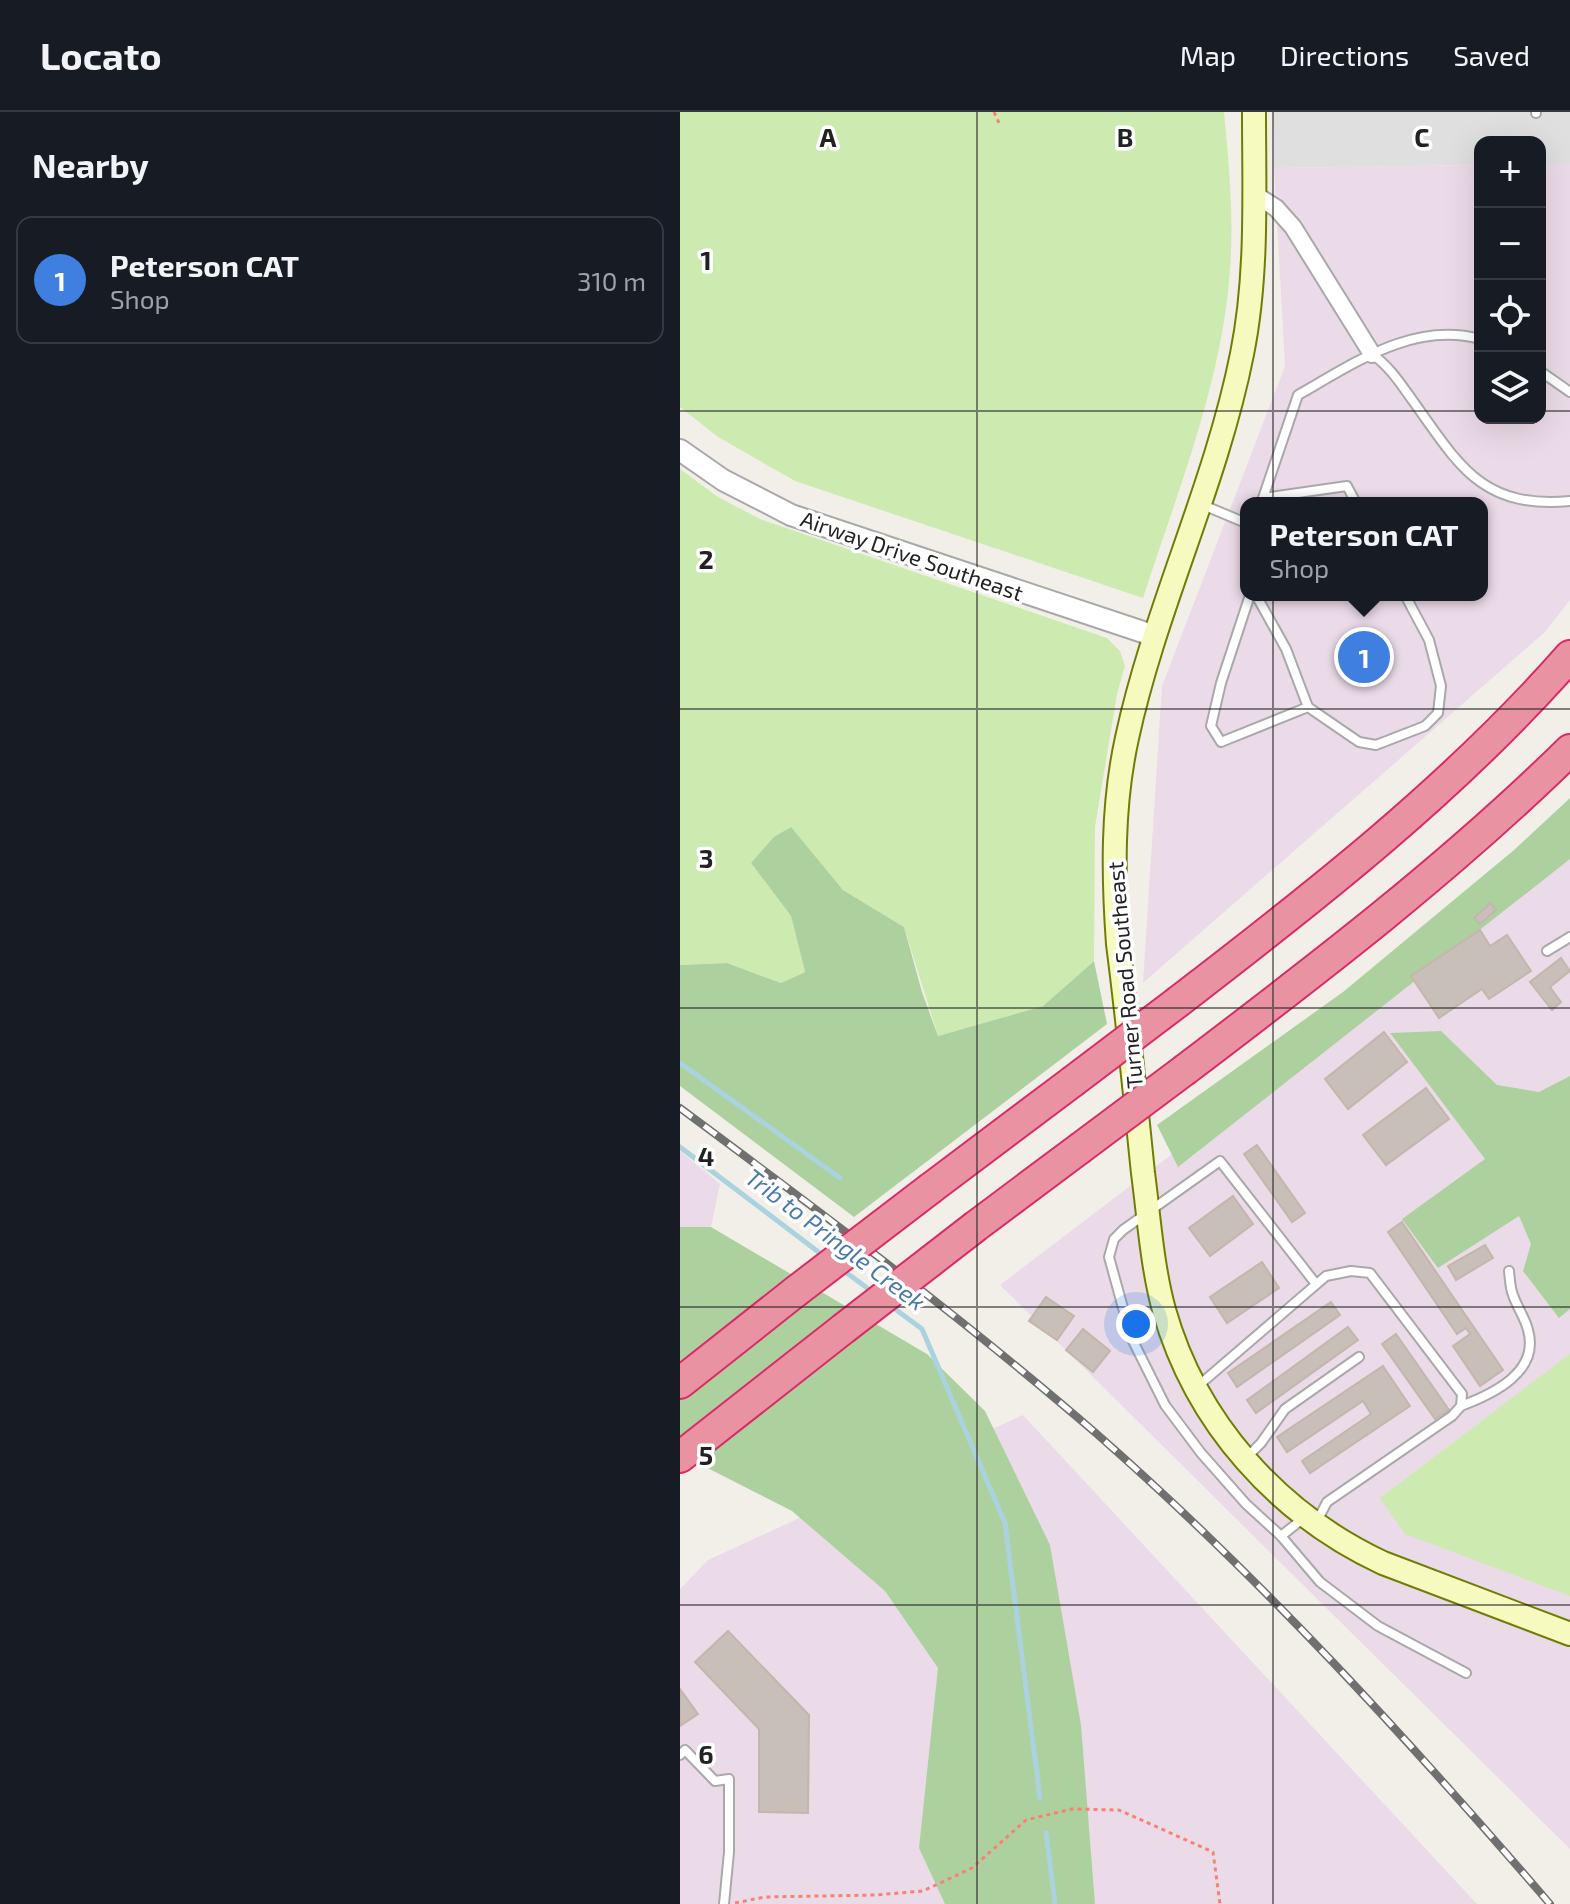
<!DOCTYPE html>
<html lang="en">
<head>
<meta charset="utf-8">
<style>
	body { margin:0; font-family:"Exo 2",sans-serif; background:#242831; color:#f1f3f6 }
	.controls { position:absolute; right:24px; top:24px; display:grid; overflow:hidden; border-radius:16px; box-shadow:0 8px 32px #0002 }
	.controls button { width:72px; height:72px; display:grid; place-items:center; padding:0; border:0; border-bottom:2px solid #363941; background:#171b24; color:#f1f3f6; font:40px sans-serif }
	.you { position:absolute; left:456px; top:1212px; width:28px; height:28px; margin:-20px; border:6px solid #fff; border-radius:50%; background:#1a73e8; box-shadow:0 0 0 12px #1a73e833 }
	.badge { display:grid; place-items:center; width:52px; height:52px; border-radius:50%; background:#8c9099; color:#fff; font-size:26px; font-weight:700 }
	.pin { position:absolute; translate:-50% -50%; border:4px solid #fff; box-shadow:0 2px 8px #0006 }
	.popup { position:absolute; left:560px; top:385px; width:248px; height:104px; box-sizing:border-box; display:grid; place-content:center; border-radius:16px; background:#171b24; filter:drop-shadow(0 2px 6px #0005); font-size:26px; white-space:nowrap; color:#9ea1a6 }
	.popup b { font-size:30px; color:#f1f3f6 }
	.popup::after { content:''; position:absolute; left:50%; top:100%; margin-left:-16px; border:16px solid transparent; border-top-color:#171b24 }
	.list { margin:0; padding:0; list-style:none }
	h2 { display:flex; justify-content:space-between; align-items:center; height:104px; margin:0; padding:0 32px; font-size:34px }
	h2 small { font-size:26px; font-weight:400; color:#9ea1a6 }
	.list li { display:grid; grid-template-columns:52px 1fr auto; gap:24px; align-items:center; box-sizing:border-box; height:128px; margin:0 16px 16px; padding:0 16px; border:2px solid #363941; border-radius:16px }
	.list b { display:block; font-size:30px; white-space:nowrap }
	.list p { margin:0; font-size:26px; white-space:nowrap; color:#9ea1a6 }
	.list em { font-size:26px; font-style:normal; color:#9ea1a6 }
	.icon { flex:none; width:44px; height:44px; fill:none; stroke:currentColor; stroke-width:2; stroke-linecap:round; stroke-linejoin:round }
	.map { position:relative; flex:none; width:890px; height:1792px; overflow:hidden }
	header { display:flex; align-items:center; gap:48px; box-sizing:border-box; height:112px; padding:0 40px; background:#171b24; border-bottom:2px solid #363941 }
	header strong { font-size:38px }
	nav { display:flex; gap:44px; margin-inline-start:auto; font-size:28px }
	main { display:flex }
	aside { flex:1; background:#171b24 }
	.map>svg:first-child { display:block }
	.residential { fill:#e0dfdf }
	.industrial { fill:#ebdbe8; fill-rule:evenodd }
	.grass { fill:#cdebb0 }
	.forest { fill:#add19e }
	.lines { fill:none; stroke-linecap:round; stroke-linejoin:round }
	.stream { stroke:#aad3df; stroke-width:5 }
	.building { fill:#c7bfb8; stroke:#c4b6ab; stroke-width:2 }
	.service-casing { stroke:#a9a9a9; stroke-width:12 }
	.minor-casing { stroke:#a9a9a9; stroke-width:20 }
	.tertiary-casing { stroke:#a9a9a9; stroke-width:24 }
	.secondary-casing { stroke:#707d05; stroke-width:26 }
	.motorway-casing { stroke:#dc2a67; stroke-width:34 }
	.path { stroke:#fa8072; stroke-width:3; stroke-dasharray:4 4; stroke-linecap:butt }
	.service { stroke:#fff; stroke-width:8 }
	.minor { stroke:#fff; stroke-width:16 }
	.tertiary { stroke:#fff; stroke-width:20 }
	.secondary { stroke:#f7fabf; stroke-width:22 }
	.motorway { stroke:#e892a2; stroke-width:30 }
	.rail-casing { stroke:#707070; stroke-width:8 }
	.rail { stroke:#fff; stroke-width:5; stroke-dasharray:15; stroke-linecap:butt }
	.motorway-bridge-casing { stroke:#dc2a67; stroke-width:34; stroke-linecap:butt }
	.motorway-bridge { stroke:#e892a2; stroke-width:30 }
	.grid { fill:none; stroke:#222; stroke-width:2; stroke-opacity:0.55 }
	.labels { text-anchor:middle; stroke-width:7; stroke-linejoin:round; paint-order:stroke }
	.street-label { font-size:22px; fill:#222; stroke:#fff }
	.water-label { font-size:24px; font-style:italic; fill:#4a7aab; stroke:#fff }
	.grid-label { font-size:26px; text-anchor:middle; font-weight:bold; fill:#222; stroke:#fff; stroke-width:7; stroke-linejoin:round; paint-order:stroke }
</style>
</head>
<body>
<header>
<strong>Locato</strong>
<nav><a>Map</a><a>Directions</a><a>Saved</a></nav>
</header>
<main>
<aside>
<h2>Nearby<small></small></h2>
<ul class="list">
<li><span class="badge" style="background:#3f7fe0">1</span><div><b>Peterson CAT</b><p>Shop</p></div><em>310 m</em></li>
</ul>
</aside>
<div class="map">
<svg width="890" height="1792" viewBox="0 0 890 1792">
	<rect width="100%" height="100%" fill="#f2efe9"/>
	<polygon class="residential" points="593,0 890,0 890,52 860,52 860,30 800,30 800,53 594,56"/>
	<g class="industrial">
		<path d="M860,52H890V488L865,520L463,871L482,574L605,254L594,56L800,53V306H860ZM566,391H802V483H566Z"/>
		<polygon points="890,739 890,1737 320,1173"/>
		<polygon points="0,1039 40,1072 31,1115 0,1115"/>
		<polygon points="343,1303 797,1792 0,1792 0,1477 28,1448"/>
	</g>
	<g class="grass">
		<path d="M0,0H544C549,53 554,104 550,158C542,271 498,378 463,486L115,369L38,325L0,295Z"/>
		<polygon points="0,357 38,385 80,407 427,526 440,539 445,554 437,582 415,715 414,849 363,894 258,924 224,815 163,778 110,715 71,751 111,804 125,860 101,871 47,851 0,853"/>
		<polygon points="890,1242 890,1484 725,1422 700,1386"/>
	</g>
	<g class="forest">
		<polygon points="890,686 890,747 498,1055 477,1013 663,880 834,738"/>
		<polygon points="111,715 163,778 224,815 242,880 258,924 363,894 414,849 427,912 174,1105 0,974 0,853 47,851 101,871 125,860 111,804 71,751 94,725"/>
		<polygon points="761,919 817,973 859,980 890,964 890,1197 879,1206 843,1159 851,1132 839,1104 758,1156 722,1107 805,1047 710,921"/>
		<polygon points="0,1115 31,1115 247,1242 305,1299 370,1433 401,1613 415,1792 265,1792 239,1736 258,1556 205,1479 112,1399 0,1342"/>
	</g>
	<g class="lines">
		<g class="stream">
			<polyline points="0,951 160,1066"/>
			<polyline points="0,1035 145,1145"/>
			<polyline points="160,1156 194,1181"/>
			<polyline points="211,1194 242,1217 325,1411 360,1686"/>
			<polyline points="366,1721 375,1792"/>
		</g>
	</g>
	<g class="building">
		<polygon points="810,791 816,798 800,812 794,806"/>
		<polygon points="800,818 810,834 827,823 851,859 809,887 802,877 759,906 731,864"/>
		<polygon points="881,846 890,859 870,875 881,890 872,898 850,870"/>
		<polygon points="704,920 727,950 668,997 645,967"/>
		<polygon points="746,976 769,1007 706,1053 683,1023"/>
		<polygon points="577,1033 625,1101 612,1110 564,1042"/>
		<polygon points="553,1084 573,1112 530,1144 509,1116"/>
		<polygon points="722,1110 823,1258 800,1274 773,1234 790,1222 786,1216 777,1222 708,1120"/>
		<polygon points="805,1133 813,1146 776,1168 768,1154"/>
		<polygon points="582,1150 599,1176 547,1211 530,1185"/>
		<polygon points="366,1185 394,1204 377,1228 349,1209"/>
		<polygon points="651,1190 660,1203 557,1275 548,1261"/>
		<polygon points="668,1215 678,1228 576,1301 567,1288"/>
		<polygon points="403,1217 430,1239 413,1260 386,1238"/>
		<polygon points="716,1222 769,1298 755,1307 702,1232"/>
		<polygon points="703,1254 730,1294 630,1361 622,1349 691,1302 683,1289 607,1340 597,1325"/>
		<polygon points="48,1519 129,1603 128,1701 79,1700 79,1617 15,1550"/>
		<polygon points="0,1577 18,1602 0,1614"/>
	</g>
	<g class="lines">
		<g class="service-casing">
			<g id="service">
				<polyline points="856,0 856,1"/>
				<path d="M692,242C710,255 720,271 733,289C779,353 801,397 890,389"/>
				<polyline points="860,259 890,280"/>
				<path d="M583,386L618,283C673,252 733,209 800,227"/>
				<polyline points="581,390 583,386 667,374 676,391"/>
				<polyline points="523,393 566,411"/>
				<polyline points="570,483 541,571 531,614 541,630 628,595 606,537 576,483"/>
				<polyline points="628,595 679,630 696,633 745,614 758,601 761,574 749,528 725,483"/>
				<polyline points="867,839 890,825"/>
				<polyline points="636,1172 540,1049 443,1118 434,1127 429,1145 451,1225 485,1293 521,1341 566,1392 601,1424 640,1470 698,1514 786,1561"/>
				<polyline points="518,1274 646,1164 671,1159 690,1161 782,1282 781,1294 772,1304 647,1390 636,1411"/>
				<path d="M781,1294C813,1282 860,1260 848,1218C845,1206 837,1195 833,1183C830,1176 830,1167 829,1159"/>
				<polyline points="565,1347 581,1331 605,1297 679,1245"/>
				<polyline points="601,1424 625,1405"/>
				<polyline points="0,1643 5,1638 35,1669 49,1667 49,1740 44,1792"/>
			</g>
		</g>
		<g class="minor-casing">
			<polyline id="minor" points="574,82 596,96 613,115 692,242"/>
		</g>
		<g class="tertiary-casing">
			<polyline id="tertiary" points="0,338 43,368 111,403 475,524"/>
		</g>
		<g class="secondary-casing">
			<path id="secondary" d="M574,0C574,80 578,163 562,242C536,373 475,496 447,626C432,694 433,763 438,832C448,908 455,984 463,1061C469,1106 472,1154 484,1198C516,1311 598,1402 703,1451L890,1522"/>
		</g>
		<g class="motorway-casing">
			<g id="motorway">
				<path d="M499,889C637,783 775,675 890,544"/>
				<path d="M506,957C639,856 771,755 890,638"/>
				<polyline points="251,1076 392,970"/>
				<polyline points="296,1114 399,1037"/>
				<polyline points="0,1271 115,1180"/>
				<polyline points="0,1345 163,1217"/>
			</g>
		</g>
		<g class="path">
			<polyline points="314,0 319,11"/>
			<polyline points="55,1791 85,1785 196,1783 243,1779 292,1756 346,1708 392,1697 439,1698 533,1740 540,1792"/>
		</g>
		<use href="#service" class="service"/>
		<use href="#minor" class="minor"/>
		<use href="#tertiary" class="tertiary"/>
		<use href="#secondary" class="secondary"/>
		<use href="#motorway" class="motorway"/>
		<g class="rail-casing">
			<path id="rail" d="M0,996C142,1101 284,1207 418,1323C582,1467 728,1627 870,1792"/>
		</g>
		<use href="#rail" class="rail"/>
		<g class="motorway-bridge-casing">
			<g id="motorway-bridge">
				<polyline points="392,970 499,889"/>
				<polyline points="399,1037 506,957"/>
				<polyline points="115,1180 251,1076"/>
				<polyline points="163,1217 296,1114"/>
			</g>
		</g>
		<use href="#motorway-bridge" class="motorway-bridge"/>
	</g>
	<path class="grid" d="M297,0V1792M593,0V1792M0,299H800M860,299H890M0,597H890M0,896H890M0,1195H890M0,1493H890"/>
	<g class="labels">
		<g class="street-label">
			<text transform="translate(232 444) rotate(19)" y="8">Airway Drive Southeast</text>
			<text transform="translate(445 863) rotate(-95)" y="8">Turner Road Southeast</text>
		</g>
		<g class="water-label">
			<text transform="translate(155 1128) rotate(37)" y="8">Trib to Pringle Creek</text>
		</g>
	</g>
	<g class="grid-label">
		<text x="148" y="35">A</text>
		<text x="445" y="35">B</text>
		<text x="742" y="35">C</text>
		<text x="26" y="158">1</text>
		<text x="26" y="457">2</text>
		<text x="26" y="756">3</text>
		<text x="26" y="1054">4</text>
		<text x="26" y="1353">5</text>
		<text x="26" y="1652">6</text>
	</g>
</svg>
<div class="controls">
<button>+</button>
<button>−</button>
<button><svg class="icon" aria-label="locate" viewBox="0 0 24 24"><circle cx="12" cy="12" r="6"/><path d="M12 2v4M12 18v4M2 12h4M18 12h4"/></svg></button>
<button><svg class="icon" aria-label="layers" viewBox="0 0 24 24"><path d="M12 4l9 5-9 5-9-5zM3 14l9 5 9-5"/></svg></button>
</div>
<div class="you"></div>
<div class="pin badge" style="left:684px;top:545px;background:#3f7fe0">1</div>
<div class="popup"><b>Peterson CAT</b>Shop</div>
</div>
</main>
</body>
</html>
